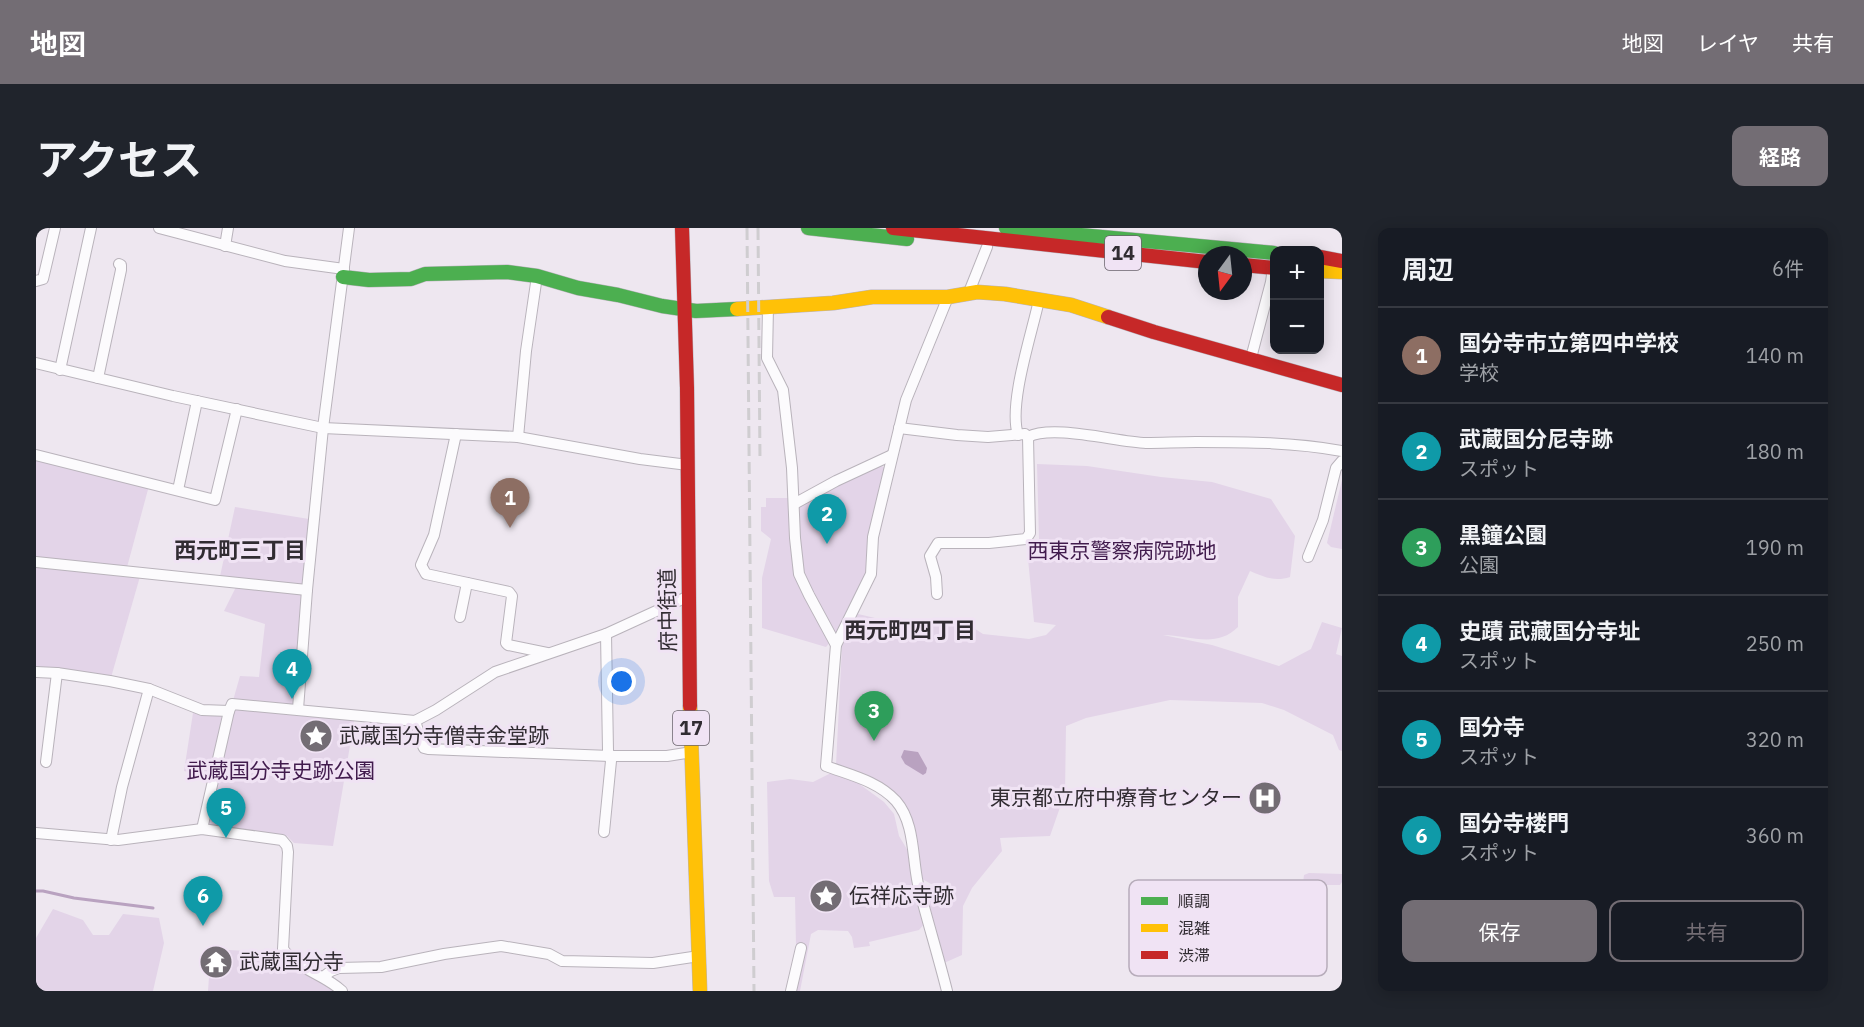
<!DOCTYPE html>
<html lang="ja">
<head>
<meta charset="utf-8">
<style>
	body { margin:0; font-family:"IBM Plex Sans","Noto Sans JP",sans-serif; background:#20242c; color:#f1f3f6 }
	.controls { position:absolute; right:18px; top:18px; display:grid; overflow:hidden; border-radius:12px; box-shadow:0 3px 15px #0003 }
	.controls button { width:54px; height:54px; display:grid; place-items:center; padding:0; border:0; border-bottom:2px solid #363941; background:#171b24; color:#f1f3f6; font:30px sans-serif }
	.compass { position:absolute; left:1162px; top:18px; width:54px; height:54px; border-radius:50%; background:#171b24; box-shadow:0 3px 15px #0003; rotate:195deg }
	.you { position:absolute; left:586px; top:454px; width:21px; height:21px; margin:-15px; border:4px solid #fff; border-radius:50%; background:#1a73e8; box-shadow:0 0 0 9px #1a73e833 }
	.badge { display:grid; place-items:center; width:39px; height:39px; border-radius:50%; background:#736d74; color:#fff; font-size:20px; font-weight:700 }
	.pin { position:absolute; translate:-50% -50px; filter:drop-shadow(0 2px 3px #0008) }
	.pin::after { content:''; position:absolute; top:32px; width:21px; height:18px; background:inherit; clip-path:polygon(0 0,100% 0,50% 100%) }
	.list { margin:0; padding:0; list-style:none }
	h2 { display:flex; justify-content:space-between; align-items:center; height:78px; margin:0; padding:0 24px; font-size:26px }
	h2 small { font-size:20px; font-weight:400; color:#9ea1a6 }
	.list li { display:grid; grid-template-columns:39px 1fr auto; gap:18px; align-items:center; box-sizing:border-box; height:96px; padding:0 24px; border-top:2px solid #363941 }
	.list b { display:block; font-size:22px; white-space:nowrap }
	.list p { margin:0; font-size:20px; white-space:nowrap; color:#9ea1a6 }
	.list em { font-size:20px; font-style:normal; color:#9ea1a6 }
	.actions { display:flex; gap:12px; padding:18px 24px }
	.actions a { flex:1; padding:14px 0; border:2px solid #736d74; border-radius:12px; text-align:center; font-size:21px; color:#736d74 }
	.actions .main { background:#736d74; color:#fff }
	.map { position:relative; flex:none; width:1306px; height:763px; overflow:hidden; border-radius:12px }
	header { display:flex; align-items:center; gap:36px; box-sizing:border-box; height:84px; padding:0 30px; background:#736d74; color:#fff }
	header strong { font-size:28px }
	nav { display:flex; gap:33px; margin-inline-start:auto; font-size:21px }
	.intro { display:flex; align-items:center; justify-content:space-between; box-sizing:border-box; height:144px; padding:0 36px }
	h1 { margin:0; font-size:42px }
	.button { padding:15px 27px; border-radius:12px; background:#736d74; color:#fff; font-size:21px; font-weight:700 }
	main { display:flex; gap:36px; padding:0 36px }
	aside { flex:1; background:#171b24; border-radius:12px; box-shadow:0 3px 15px #0003 }
	.map>svg:first-child { display:block }
	.green { fill:#e3d4e8 }
	.water { fill:#b9a2c0 }
	.lines { fill:none; stroke-linecap:round; stroke-linejoin:round }
	.stream { stroke:#b9a2c0; stroke-width:3 }
	.street-casing { stroke:#b9b3bb; stroke-width:12 }
	.fast-casing { stroke:#b9b3bb; stroke-width:15 }
	.slow-casing { stroke:#b9b3bb; stroke-width:15 }
	.jam-casing { stroke:#b9b3bb; stroke-width:15 }
	.street { stroke:#fcfbfd; stroke-width:10 }
	.fast { stroke:#4caf50; stroke-width:14 }
	.slow { stroke:#ffc107; stroke-width:14 }
	.jam { stroke:#c62828; stroke-width:14 }
	.rail { stroke:#cfcdd0; stroke-width:3; stroke-dasharray:12 6; stroke-linecap:butt }
	.labels { text-anchor:middle; stroke-width:6; stroke-linejoin:round; paint-order:stroke }
	.shield { fill:#f0e3f4; stroke:#6a636c; stroke-width:1.5 }
	.shield-label { font-size:20px; font-weight:bold; fill:#312c32 }
	.park-label { font-size:21px; fill:#411b4d; stroke:#f0e3f4 }
	.street-label { font-size:21px; fill:#312c32; stroke:#f0e3f4 }
	.poi-label { font-size:21px; fill:#312c32; stroke:#f0e3f4; text-anchor:start }
	.neighbourhood-label { font-size:22px; font-weight:bold; fill:#312c32; stroke:#f0e3f4 }
	.key { fill:#f0e3f4; stroke:#b7acba; stroke-width:1.5 }
	.key-label { font-size:16px; fill:#312c32 }
</style>
</head>
<body>
<header>
<strong>地図</strong>
<nav><a>地図</a><a>レイヤ</a><a>共有</a></nav>
</header>
<div class="intro"><h1>アクセス</h1><a class="button">経路</a></div>
<main>
<div class="map">
<svg width="1306" height="763" viewBox="0 0 1306 763">
	<rect width="100%" height="100%" fill="#eee7f0"/>
	<g class="green">
		<polygon points="0,227 114,254 90,343 105,345 74,453 0,444"/>
		<path d="M1001,236L1051,238L1125,249L1176,254L1235,271L1259,308L1254,349C1239,354 1228,349 1214,343L1202,369V399C1180,421 1153,407 1127,407L1176,417L1243,438L1275,421L1286,394L1306,400L1300,426L1306,428V523L1303,522L1297,507L1248,482L1226,475L1134,472L1050,490L1030,498L1029,565L1014,608L964,610L966,623L936,660L927,678L926,727L908,735L892,671L901,655L895,656L883,649L862,570L848,556L800,537L806,418L822,386L886,401L895,393L930,395L947,406L993,411L1010,407L1020,397L998,394L991,320L1003,311Z"/>
		<polygon points="843,237 850,240 831,318 831,345 801,406 790,419 726,400 726,350 735,311 725,303 725,279 730,279 730,270 754,270 755,280"/>
		<polygon points="1306,252 1306,321 1295,319 1291,315"/>
		<polygon points="199,279 279,292 262,481 319,488 297,618 258,615 251,608 181,603 171,598 196,476 204,448 223,449 229,396 188,383 202,355 183,353"/>
		<polygon points="157,485 170,487 186,486 174,550 148,543"/>
		<polygon points="797,544 822,555 848,574 858,586 863,608 872,623 889,695 883,702 833,714 834,718 818,720 816,709 812,703 782,702 775,706 764,763 757,763 764,728 760,717 759,669 738,669 733,653 731,554 754,551 777,554"/>
		<polygon points="1273,645 1306,646 1306,654 1304,657 1270,657 1267,655 1268,647"/>
		<polygon points="17,681 47,692 57,707 73,707 87,686 123,690 128,715 117,763 0,763 0,710"/>
		<polygon points="175,721 250,725 306,763 172,763"/>
	</g>
	<polygon class="water" points="868,522 882,524 891,540 890,545 887,547 869,536 865,529"/>
	<g class="lines">
		<polyline class="stream" points="0,663 7,663 38,670 117,680"/>
		<g class="street-casing">
			<g id="street">
				<polyline points="123,0 249,33 308,41"/>
				<polyline points="189,18 192,0"/>
				<polyline points="0,53 7,51 19,0"/>
				<polyline points="933,64 951,19"/>
				<polyline points="732,79 731,130 747,162 756,240 759,310 763,346 773,367 800,417"/>
				<polyline points="1215,130 1235,54 1237,40"/>
				<polyline points="0,135 137,168 287,200 482,209 604,231 652,237"/>
				<polyline points="24,142 55,0"/>
				<polyline points="62,150 85,42 85,37 83,36"/>
				<path d="M863,200L921,207L952,209L989,206L992,209C1017,196 1080,214 1110,215C1126,215 1143,214 1160,214C1209,214 1258,214 1306,223"/>
				<polyline points="420,206 398,307 385,337 390,346 473,364 476,368 470,415 472,417 511,425"/>
				<path d="M982,207C972,176 996,105 1003,72"/>
				<polyline points="482,209 490,123 501,48"/>
				<polyline points="0,227 179,272 201,181"/>
				<polyline points="142,262 161,173"/>
				<polyline points="758,276 800,253 856,227"/>
				<polyline points="1272,329 1287,292 1300,240 1306,233"/>
				<polyline points="0,334 271,362"/>
				<polyline points="901,366 900,349 894,328 902,315 953,315 990,311 994,305 992,209"/>
				<polyline points="424,389 431,355"/>
				<polyline points="0,444 21,445 74,453 113,461 166,482 193,483"/>
				<polyline points="262,481 271,362 287,200 313,0"/>
				<polyline points="379,493 387,518 388,520 392,521 574,528 631,528 656,524"/>
				<polyline points="10,534 21,445"/>
				<polyline points="166,601 193,483 196,476 379,493 400,482 459,444 570,406 653,368"/>
				<polyline points="568,604 575,533 572,523 570,406"/>
				<path d="M0,605L82,612L166,601L246,612L251,618L252,624L247,721C262,742 288,746 306,763"/>
				<polyline points="75,612 86,559 113,461"/>
				<polyline points="287,749 295,743 303,740 345,739 408,726 465,718 513,726 526,733 617,735 663,728"/>
				<polyline points="755,763 765,720"/>
				<path d="M911,763C902,727 891,692 882,656C876,629 879,595 860,573C842,553 814,547 790,538L800,417L835,346L837,309L870,172L912,69"/>
			</g>
		</g>
		<g class="fast-casing">
			<g id="fast">
				<polyline points="772,0 871,11"/>
				<polyline points="970,0 1238,25"/>
				<polyline points="307,49 333,52 375,51 389,46 471,44 501,48 542,60 582,67 626,78 660,83 701,81"/>
			</g>
		</g>
		<g class="slow-casing">
			<g id="slow">
				<polyline points="1284,43 1306,44"/>
				<polyline points="701,81 797,75 836,69 912,69 941,64 969,66 1035,77 1072,89"/>
				<polyline points="654,478 664,763"/>
			</g>
		</g>
		<g class="jam-casing">
			<g id="jam">
				<polyline points="646,0 651,160 654,478"/>
				<polyline points="857,0 1171,34"/>
				<polyline points="1284,29 1306,33"/>
				<polyline points="1207,37 1238,40"/>
				<polyline points="1072,89 1118,104 1306,157"/>
			</g>
		</g>
		<use href="#street" class="street"/>
		<use href="#fast" class="fast"/>
		<use href="#slow" class="slow"/>
		<use href="#jam" class="jam"/>
		<g class="rail">
			<polyline points="711,0 718,763"/>
			<polyline points="722,0 724,231"/>
		</g>
	</g>
	<defs>
		<g id="sight-disc" transform="scale(1.725)"><circle r="9.5" fill="#736d74" stroke="#f0e3f4"/><path d="M0-6L1.8-2.2L6-1.7L2.9 1.2L3.7 5.4L0 3.3L-3.7 5.4L-2.9 1.2L-6-1.7L-1.8-2.2Z" fill="#fff"/></g>
		<g id="hospital-disc" transform="scale(1.725)"><circle r="9.5" fill="#736d74" stroke="#f0e3f4"/><path d="M-5-5h3v3.5h4V-5h3V5h-3V1.5h-4V5h-3Z" fill="#fff"/></g>
		<g id="temple-disc" transform="scale(1.725)"><circle r="9.5" fill="#736d74" stroke="#f0e3f4"/><path d="M0-6L5-2H3V0L6.5 2.5H4V6H1.5V3h-3V6H-4V2.5H-6.5L-3 0V-2H-5Z" fill="#fff"/></g>
	</defs>
	<g fill-rule="evenodd">
		<use href="#sight-disc" x="280" y="508"/>
		<use href="#hospital-disc" x="1229" y="570"/>
		<use href="#sight-disc" x="790" y="668"/>
		<use href="#temple-disc" x="180" y="734"/>
	</g>
	<g class="labels">
		<g class="shield">
			<rect x="1069" y="8" width="36" height="34" rx="4.5"/>
			<rect x="637" y="483" width="36" height="34" rx="4.5"/>
		</g>
		<g class="shield-label">
			<text x="1087" y="32">14</text>
			<text x="655" y="507">17</text>
		</g>
		<g class="park-label">
			<text x="1086" y="330">西東京警察病院跡地</text>
			<text x="245" y="550">武蔵国分寺史跡公園</text>
		</g>
		<g class="street-label">
			<text transform="translate(632 382) rotate(-91)" y="7">府中街道</text>
		</g>
		<g class="poi-label">
			<text x="303" y="515">武蔵国分寺僧寺金堂跡</text>
			<text x="1206" y="577" text-anchor="end">東京都立府中療育センター</text>
			<text x="813" y="675">伝祥応寺跡</text>
			<text x="203" y="741">武蔵国分寺</text>
		</g>
		<g class="neighbourhood-label">
			<text x="204" y="330">西元町三丁目</text>
			<text x="874" y="410">西元町四丁目</text>
		</g>
	</g>
	<rect x="1093" y="652" width="198" height="96" rx="9" class="key"/>
	<rect x="1105" y="669" width="27" height="8" fill="#4caf50"/>
	<rect x="1105" y="696" width="27" height="8" fill="#ffc107"/>
	<rect x="1105" y="723" width="27" height="8" fill="#c62828"/>
	<g class="key-label">
		<text x="1142" y="679">順調</text>
		<text x="1142" y="706">混雑</text>
		<text x="1142" y="733">渋滞</text>
	</g>
</svg>
<div class="controls">
<button>+</button>
<button>−</button>
</div>
<svg class="compass" viewBox="-18 -18 36 36"><path d="M0-13l5 13h-10z" fill="#e53935"/><path d="M0 13l5-13h-10z" fill="#9ea1a6"/></svg>
<div class="you"></div>
<div class="pin badge" style="left:474px;top:300px;background:#8d6e63">1</div>
<div class="pin badge" style="left:791px;top:316px;background:#0f9aa8">2</div>
<div class="pin badge" style="left:838px;top:513px;background:#2e9e5b">3</div>
<div class="pin badge" style="left:256px;top:471px;background:#0f9aa8">4</div>
<div class="pin badge" style="left:190px;top:610px;background:#0f9aa8">5</div>
<div class="pin badge" style="left:167px;top:698px;background:#0f9aa8">6</div>
</div>
<aside>
<h2>周辺<small>6件</small></h2>
<ul class="list">
<li><span class="badge" style="background:#8d6e63">1</span><div><b>国分寺市立第四中学校</b><p>学校</p></div><em>140 m</em></li>
<li><span class="badge" style="background:#0f9aa8">2</span><div><b>武蔵国分尼寺跡</b><p>スポット</p></div><em>180 m</em></li>
<li><span class="badge" style="background:#2e9e5b">3</span><div><b>黒鐘公園</b><p>公園</p></div><em>190 m</em></li>
<li><span class="badge" style="background:#0f9aa8">4</span><div><b>史蹟 武藏国分寺址</b><p>スポット</p></div><em>250 m</em></li>
<li><span class="badge" style="background:#0f9aa8">5</span><div><b>国分寺</b><p>スポット</p></div><em>320 m</em></li>
<li><span class="badge" style="background:#0f9aa8">6</span><div><b>国分寺楼門</b><p>スポット</p></div><em>360 m</em></li>
</ul>
<div class="actions"><a class="main">保存</a><a>共有</a></div>
</aside>
</main>
</body>
</html>
